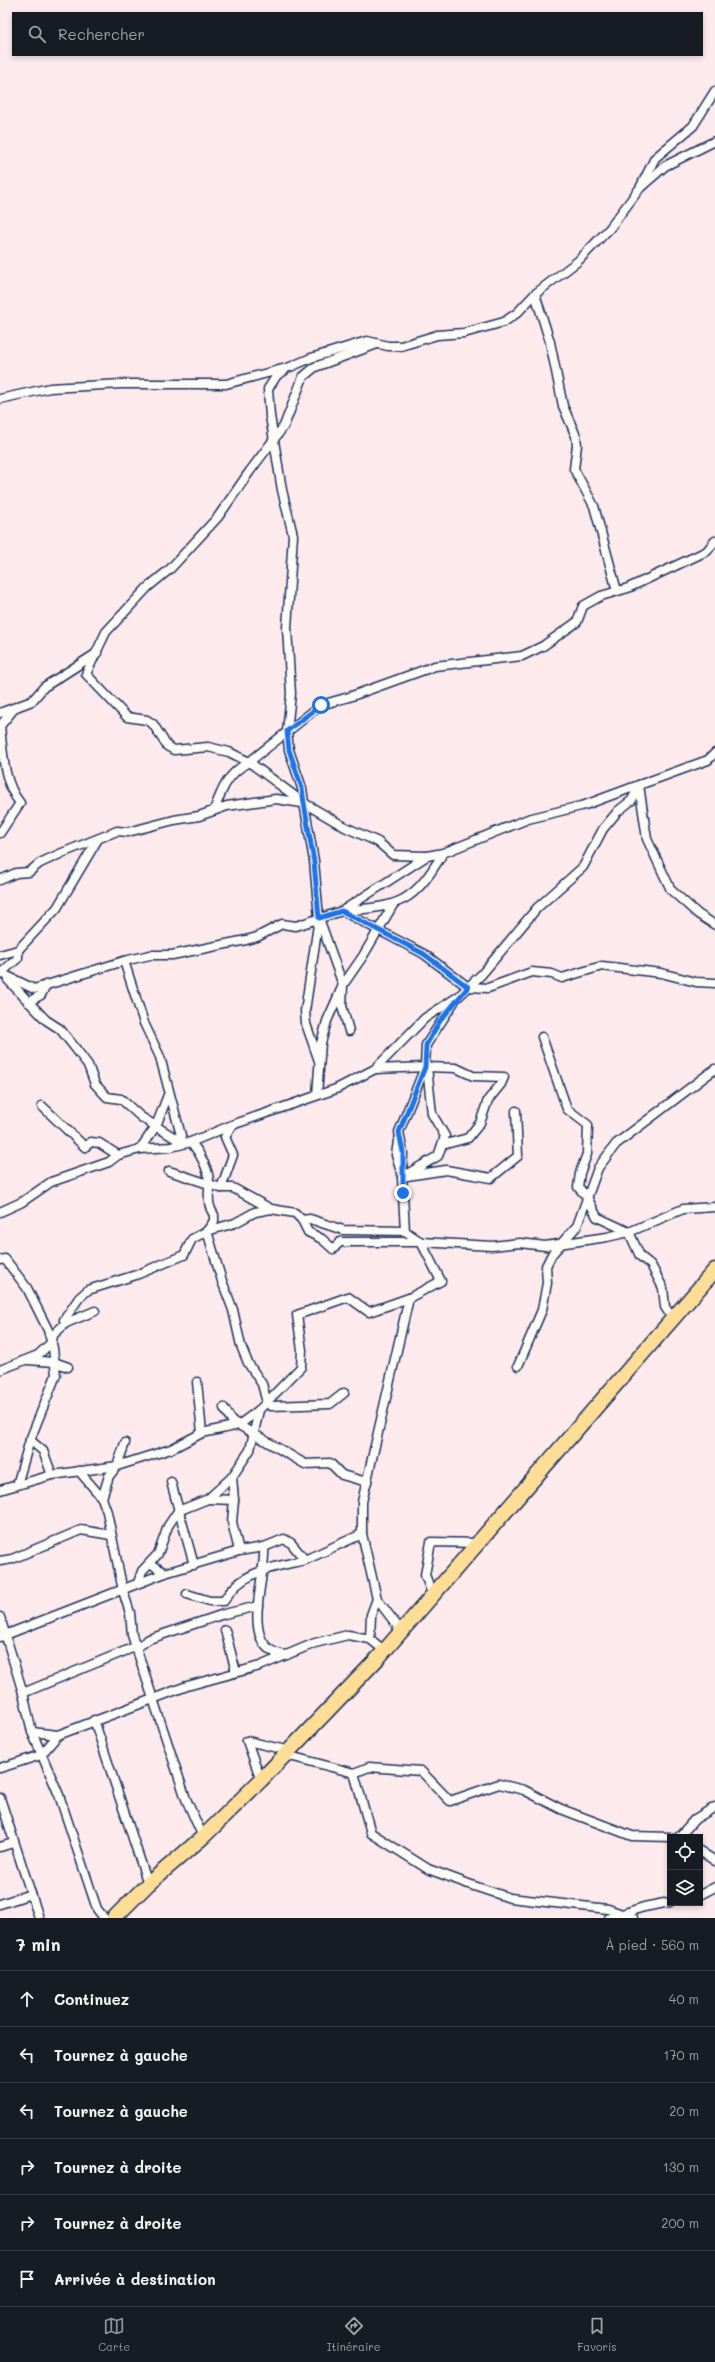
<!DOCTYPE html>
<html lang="fr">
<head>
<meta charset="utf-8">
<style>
	body { margin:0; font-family:Mali,sans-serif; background:#20242c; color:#f1f3f6 }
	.controls { position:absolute; right:12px; bottom:12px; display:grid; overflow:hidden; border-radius:0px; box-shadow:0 2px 6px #0003 }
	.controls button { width:36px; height:36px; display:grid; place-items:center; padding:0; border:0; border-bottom:1px solid #363941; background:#171b24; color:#f1f3f6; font:20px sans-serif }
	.stop { position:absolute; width:12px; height:12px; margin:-9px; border:3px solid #1a73e8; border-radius:50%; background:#fff }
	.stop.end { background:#1a73e8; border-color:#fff; box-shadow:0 1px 4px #0008 }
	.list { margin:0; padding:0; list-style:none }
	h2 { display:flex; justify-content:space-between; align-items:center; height:52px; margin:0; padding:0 16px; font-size:17px }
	h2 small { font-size:13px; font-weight:400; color:#9ea1a6 }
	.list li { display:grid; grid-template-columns:26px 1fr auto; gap:12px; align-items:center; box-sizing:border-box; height:56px; padding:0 16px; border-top:1px solid #363941 }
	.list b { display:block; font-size:15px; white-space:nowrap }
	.list em { font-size:13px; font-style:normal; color:#9ea1a6 }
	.icon { flex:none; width:22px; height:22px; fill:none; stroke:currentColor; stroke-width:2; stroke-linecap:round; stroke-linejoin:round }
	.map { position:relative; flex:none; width:715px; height:1918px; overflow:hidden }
	.search { position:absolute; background:#171b24; box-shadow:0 2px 6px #0003; left:12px; right:12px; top:12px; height:44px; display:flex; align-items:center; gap:10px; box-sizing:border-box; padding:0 14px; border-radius:0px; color:#9ea1a6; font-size:15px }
	.sheet { height:388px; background:#171b24 }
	nav { display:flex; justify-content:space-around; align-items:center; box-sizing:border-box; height:56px; border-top:1px solid #363941; background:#171b24; font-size:11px; color:#9ea1a6 }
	nav a { display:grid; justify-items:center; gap:2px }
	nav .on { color:#8c9099 }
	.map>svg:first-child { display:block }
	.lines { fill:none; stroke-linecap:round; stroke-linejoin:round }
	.minor-casing { stroke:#1b2f5e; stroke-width:11 }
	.trunk-casing { stroke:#1b2f5e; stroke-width:17 }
	.minor { stroke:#fdfcf7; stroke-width:8 }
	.trunk { stroke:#fedd96; stroke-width:14 }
	.route { stroke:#1a73e8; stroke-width:5 }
</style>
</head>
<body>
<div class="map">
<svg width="715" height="1918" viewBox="0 0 715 1918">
	<rect width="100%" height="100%" fill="#fceaec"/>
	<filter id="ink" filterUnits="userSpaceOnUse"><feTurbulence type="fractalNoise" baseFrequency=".025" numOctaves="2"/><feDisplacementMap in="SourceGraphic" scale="8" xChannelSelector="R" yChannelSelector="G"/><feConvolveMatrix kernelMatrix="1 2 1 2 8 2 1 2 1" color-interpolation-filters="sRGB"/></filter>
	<g filter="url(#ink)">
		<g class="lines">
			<g class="minor-casing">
				<g id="minor">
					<polyline points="641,187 665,166 715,141"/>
					<polyline points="535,294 550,342 563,406 576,436 577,445 574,469 594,506 617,591"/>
					<polyline points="377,344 315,367 303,377 284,426 250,471 218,517 170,569 148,587 106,632 86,674 127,717 147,720 153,724 167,746 174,750 208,747 229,752 249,762 304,803 345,827 378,842 393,855 425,856"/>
					<polyline points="284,371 277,375 268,389 270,416 282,490 293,535 287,628 291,694 287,731 289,750 302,788 304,803 314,861 319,918 305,1011 306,1024 319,1061"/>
					<polyline points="0,399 50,388 122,384 226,384 290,367 311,358 367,341 388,346 401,346 437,335 464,333 504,322 517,313 535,294 578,261 610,228 640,188 655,158 693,126 715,91"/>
					<polyline points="0,713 32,701 44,687 97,653"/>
					<path d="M214,810C222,789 228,773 249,762L321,705L349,697L435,666L522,656L543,646L577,622L583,606L601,596L628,588L707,551L715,541"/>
					<path d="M0,833L20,803C3,782 3,752 0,726L14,709"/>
					<polyline points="0,880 16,873 29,872 40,863 62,853 117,831 128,832 174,820 199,816 227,806 276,799 302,803"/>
					<polyline points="342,911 424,954 468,987 488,988 532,972 552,974 562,978 602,966 661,973 696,982 715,983"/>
					<path d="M343,911C400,906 413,904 443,853"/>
					<polyline points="320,921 343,985 342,1006 349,1031"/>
					<polyline points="18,950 57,908 98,839"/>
					<polyline points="0,955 18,950 18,958 1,973 34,989 124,961 150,955 172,955 246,940 257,937 282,924 296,926 342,911 427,856 443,853 528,819 585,805 639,785 647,839 671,890 698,914 715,925"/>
					<polyline points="124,961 144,1023 160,1057 183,1143"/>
					<polyline points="8,980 46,1020 60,1029 76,1049 88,1065 95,1084 107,1097 121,1099 141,1117 183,1143"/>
					<polyline points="28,1002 41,995 46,985"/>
					<polyline points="542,1037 567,1109 588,1125 587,1154 580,1173 578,1187 587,1197 597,1217 629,1232 640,1256 651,1265 663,1288 665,1307 673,1319"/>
					<polyline points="427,1067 456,1068 473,1076 504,1077 501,1084 488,1100 480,1123 468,1138 442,1145"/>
					<polyline points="375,1069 427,1067 432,1114 445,1136 438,1156 402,1177 405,1231 421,1242 441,1281 409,1298 362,1502 362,1534 377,1599 402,1632"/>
					<polyline points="317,1095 321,1043 327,1021 343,985 363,956 393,905"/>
					<polyline points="42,1106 85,1147 91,1142 99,1143 118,1155"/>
					<polyline points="398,1141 396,1155 400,1169"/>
					<polyline points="140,1149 156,1126 168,1095"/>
					<polyline points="169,1171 221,1188 233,1188 271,1209 295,1213 302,1220 308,1232 322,1239 333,1249 340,1242 421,1242 492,1246 520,1243 545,1246 607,1237 629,1232 683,1209 715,1207"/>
					<polyline points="407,1176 446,1170 491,1178 518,1156 516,1111"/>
					<polyline points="402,1177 403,1153 399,1132 425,1067 426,1045 454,1002"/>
					<polyline points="221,1188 233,1155 225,1137 232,1126"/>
					<polyline points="271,1209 255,1212 235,1223 207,1231 222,1281 233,1310 241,1346 248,1363 262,1384 267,1403 271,1406 330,1404 344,1393"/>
					<polyline points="0,1212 22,1202 51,1182 109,1162 118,1155 140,1149 171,1147 191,1142 232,1125 336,1089 375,1069 425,1018 459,996 482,974 537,908 583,867 603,829 618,811 632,800 639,785 708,760 715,753"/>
					<polyline points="302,1220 310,1219 343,1230 405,1231"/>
					<polyline points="0,1260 5,1259 27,1288 48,1330 53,1348 56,1375 30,1440 43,1451 52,1475"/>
					<path d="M66,1323L64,1320L79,1298L88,1290L136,1275L184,1255L192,1239L207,1231L214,1221V1215C207,1205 209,1197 209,1185C210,1171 200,1153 191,1142"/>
					<polyline points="28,1360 54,1362 68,1367"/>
					<polyline points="518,1366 542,1310 547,1283 546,1266 552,1254 577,1226 598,1168 616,1144 715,1069"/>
					<polyline points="0,1370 38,1355 52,1342 53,1335 66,1323 95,1311"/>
					<polyline points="197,1382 202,1433"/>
					<polyline points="224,1408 232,1421 305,1464 330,1463 342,1475 367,1482"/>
					<polyline points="125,1443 117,1466 109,1476 102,1498 107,1512 123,1591 130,1613 132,1635 186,1799 203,1837"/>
					<polyline points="79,1471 102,1498"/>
					<polyline points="171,1482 194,1565"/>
					<polyline points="17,1485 30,1440"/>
					<polyline points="0,1490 52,1475 117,1466 171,1449 202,1433 239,1425 259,1410 301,1367 302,1350 297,1315 348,1297 369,1312 409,1298"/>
					<polyline points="208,1499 234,1500"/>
					<path d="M264,1547C267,1577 236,1652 287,1655"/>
					<polyline points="239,1551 232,1522 234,1500 232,1477 250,1450 259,1410"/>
					<polyline points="0,1561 12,1559 81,1530 111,1535"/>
					<polyline points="150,1563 165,1573"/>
					<polyline points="138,1583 142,1571 158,1554 168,1526 178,1511 208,1499 232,1477"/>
					<path d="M187,1594L210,1601H224C240,1571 275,1567 305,1560"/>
					<polyline points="433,1596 425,1575 431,1542 479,1543"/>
					<polyline points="0,1617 23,1693 32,1732 59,1795 97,1909 104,1918"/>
					<polyline points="225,1630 236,1672"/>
					<polyline points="0,1637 165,1573 239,1551 264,1547 284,1539 291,1543 305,1560 362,1534"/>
					<polyline points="370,1639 371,1615 377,1599"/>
					<polyline points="23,1693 142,1644 149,1639 224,1614 258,1606"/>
					<polyline points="94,1720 148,1884"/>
					<polyline points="32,1732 58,1735 187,1686 260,1666 315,1643 348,1635 370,1639 385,1651"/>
					<polyline points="247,1741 290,1751"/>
					<polyline points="247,1741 261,1780"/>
					<polyline points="286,1755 354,1773 369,1767 421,1771 450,1801 499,1784 524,1790 561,1809 632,1836 670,1837"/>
					<polyline points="0,1768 41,1755 58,1735"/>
					<polyline points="354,1773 371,1833 428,1869 474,1886 510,1898 608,1909 633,1918"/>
					<polyline points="0,1798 39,1918"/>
					<polyline points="679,1837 695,1819 715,1807"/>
					<polyline points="0,1847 13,1843"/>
					<polyline points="700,1851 715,1861"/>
					<polyline points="700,1895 715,1887"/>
					<polyline points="0,1904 31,1894"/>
					<polyline points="609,1918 644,1907 670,1902"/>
				</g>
			</g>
			<g class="trunk-casing">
				<polyline id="trunk" points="114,1918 148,1884 203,1837 261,1780 379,1657 715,1270"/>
			</g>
			<use href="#minor" class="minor"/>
			<use href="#trunk" class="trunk"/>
		</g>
	</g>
	<g class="lines" filter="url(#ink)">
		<polyline class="route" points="321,705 287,731 289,750 302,788 304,803 314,862 319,918 342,911 424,954 468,987 440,1021 426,1045 425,1067 399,1132 403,1152 403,1193"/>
	</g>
</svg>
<div class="controls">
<button><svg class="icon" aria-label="locate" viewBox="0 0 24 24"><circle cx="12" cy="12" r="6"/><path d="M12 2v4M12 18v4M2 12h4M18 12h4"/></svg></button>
<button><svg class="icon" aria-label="layers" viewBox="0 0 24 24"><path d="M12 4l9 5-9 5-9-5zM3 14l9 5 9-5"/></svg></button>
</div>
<div class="stop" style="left:321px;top:705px"></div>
<div class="stop end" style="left:403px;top:1193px"></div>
<div class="search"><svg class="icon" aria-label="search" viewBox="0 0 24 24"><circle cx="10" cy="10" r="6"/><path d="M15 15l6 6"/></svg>Rechercher</div>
</div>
<section class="sheet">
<h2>7 min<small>À pied · 560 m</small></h2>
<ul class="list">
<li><svg class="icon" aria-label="ahead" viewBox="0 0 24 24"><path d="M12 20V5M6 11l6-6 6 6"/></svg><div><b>Continuez</b></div><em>40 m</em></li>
<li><svg class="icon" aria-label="left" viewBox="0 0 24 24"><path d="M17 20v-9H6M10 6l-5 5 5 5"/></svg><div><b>Tournez à gauche</b></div><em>170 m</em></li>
<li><svg class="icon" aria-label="left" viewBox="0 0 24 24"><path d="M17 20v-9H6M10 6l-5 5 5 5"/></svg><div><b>Tournez à gauche</b></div><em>20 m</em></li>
<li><svg class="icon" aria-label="right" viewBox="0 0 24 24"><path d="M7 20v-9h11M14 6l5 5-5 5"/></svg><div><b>Tournez à droite</b></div><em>130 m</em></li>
<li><svg class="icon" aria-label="right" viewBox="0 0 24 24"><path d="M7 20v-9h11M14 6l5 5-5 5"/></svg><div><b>Tournez à droite</b></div><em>200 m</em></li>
<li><svg class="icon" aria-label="arrive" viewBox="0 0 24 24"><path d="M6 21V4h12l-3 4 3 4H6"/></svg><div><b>Arrivée à destination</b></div></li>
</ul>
</section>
<nav>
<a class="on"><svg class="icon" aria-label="map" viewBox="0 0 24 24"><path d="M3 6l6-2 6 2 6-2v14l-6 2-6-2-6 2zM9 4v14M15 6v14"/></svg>Carte</a>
<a><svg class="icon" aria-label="directions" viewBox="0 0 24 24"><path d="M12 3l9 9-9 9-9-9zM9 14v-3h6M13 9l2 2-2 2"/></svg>Itinéraire</a>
<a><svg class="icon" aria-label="saved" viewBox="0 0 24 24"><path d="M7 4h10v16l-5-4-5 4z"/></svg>Favoris</a>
</nav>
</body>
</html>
